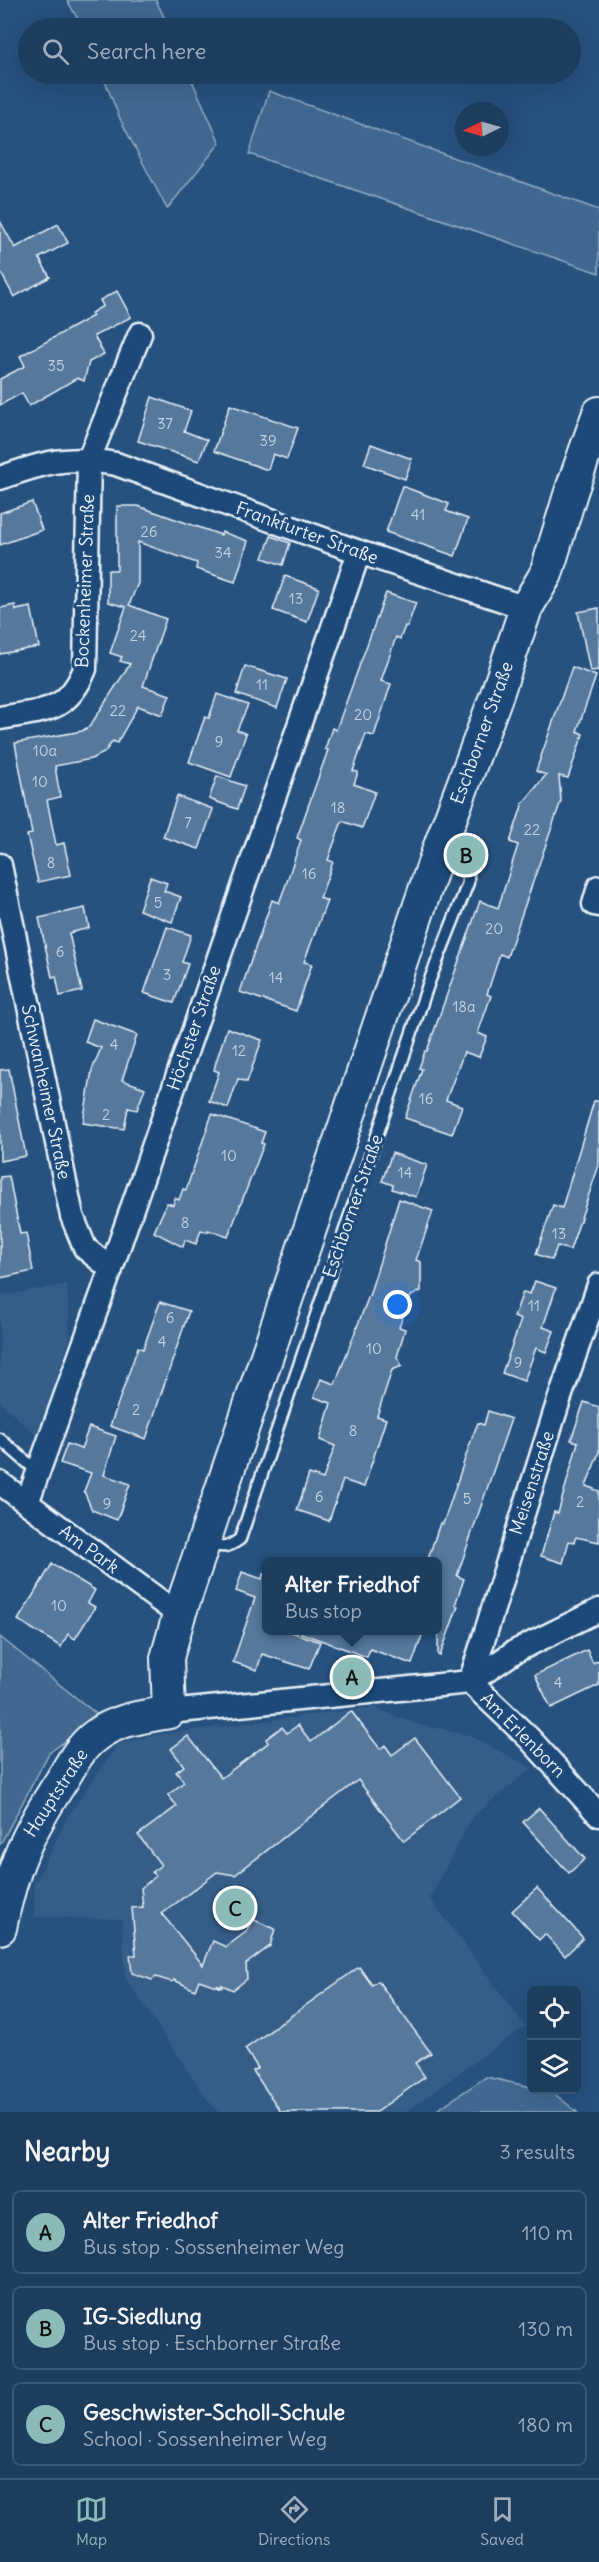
<!DOCTYPE html>
<html lang="en">
<head>
<meta charset="utf-8">
<style>
	body { margin:0; font-family:Delius,sans-serif; background:#2a4868; color:#f1f3f6 }
	.controls { position:absolute; right:18px; bottom:18px; display:grid; overflow:hidden; border-radius:9px; box-shadow:0 6px 24px #0002 }
	.controls button { width:54px; height:54px; display:grid; place-items:center; padding:0; border:0; border-bottom:2px solid #3b5674; background:#1d3d5f; color:#f1f3f6; font:30px sans-serif }
	.compass { position:absolute; left:455px; top:102px; width:54px; height:54px; border-radius:50%; background:#1d3d5f; box-shadow:0 6px 24px #0002; rotate:265deg }
	.you { position:absolute; left:398px; top:1305px; width:21px; height:21px; margin:-15px; border:4px solid #fff; border-radius:50%; background:#1a73e8; box-shadow:0 0 0 9px #1a73e833 }
	.badge { display:grid; place-items:center; width:39px; height:39px; border-radius:50%; background:#8bbbb9; color:#111; font-size:20px; font-weight:700 }
	.pin { position:absolute; translate:-50% -50%; border:3px solid #fff; box-shadow:0 2px 6px #0006 }
	.popup { position:absolute; left:262px; top:1557px; width:180px; height:78px; box-sizing:border-box; display:grid; place-content:center; border-radius:9px; background:#1d3d5f; filter:drop-shadow(0 2px 4px #0005); font-size:20px; white-space:nowrap; color:#a0aebd }
	.popup b { font-size:22px; color:#f1f3f6 }
	.popup::after { content:''; position:absolute; left:50%; top:100%; margin-left:-12px; border:12px solid transparent; border-top-color:#1d3d5f }
	.list { margin:0; padding:0; list-style:none }
	h2 { display:flex; justify-content:space-between; align-items:center; height:78px; margin:0; padding:0 24px; font-size:26px }
	h2 small { font-size:20px; font-weight:400; color:#a0aebd }
	.list li { display:grid; grid-template-columns:39px 1fr auto; gap:18px; align-items:center; box-sizing:border-box; height:84px; margin:0 12px 12px; padding:0 12px; border:2px solid #3b5674; border-radius:9px }
	.list b { display:block; font-size:22px; white-space:nowrap }
	.list p { margin:0; font-size:20px; white-space:nowrap; color:#a0aebd }
	.list em { font-size:20px; font-style:normal; color:#a0aebd }
	.icon { flex:none; width:33px; height:33px; fill:none; stroke:currentColor; stroke-width:2; stroke-linecap:round; stroke-linejoin:round }
	.map { position:relative; flex:none; width:599px; height:2112px; overflow:hidden }
	.search { position:absolute; background:#1d3d5f; box-shadow:0 6px 24px #0002; left:18px; right:18px; top:18px; height:66px; display:flex; align-items:center; gap:15px; box-sizing:border-box; padding:0 21px; border-radius:33px; color:#a0aebd; font-size:22px }
	.sheet { height:366px; background:#1d3d5f }
	nav { display:flex; justify-content:space-around; align-items:center; box-sizing:border-box; height:84px; border-top:2px solid #3b5674; background:#1d3d5f; font-size:16px; color:#a0aebd }
	nav a { display:grid; justify-items:center; gap:3px }
	nav .on { color:#8bbbb9 }
	.map>svg:first-child { display:block }
	.built { fill:#355d88 }
	.green { fill:#436891; stroke:#96acc4; stroke-width:1.5 }
	.building { fill:#57789d; stroke:#e8f1f8; stroke-width:1.5 }
	.lines { fill:none; stroke-linecap:round; stroke-linejoin:round }
	.lane-casing { stroke:#e8f1f8; stroke-width:15 }
	.street-casing { stroke:#e8f1f8; stroke-width:27 }
	.secondary-casing { stroke:#e8f1f8; stroke-width:36 }
	.lane { stroke:#1f4a7a; stroke-width:10 }
	.street { stroke:#1f4a7a; stroke-width:22 }
	.secondary { stroke:#1f4a7a; stroke-width:32 }
	.labels { text-anchor:middle; stroke-width:6; stroke-linejoin:round; paint-order:stroke }
	.number-label { font-size:15px; fill:#c4d3e1 }
	.street-label { font-size:18px; fill:#e8f1f8; stroke:#1f4a7a }
</style>
</head>
<body>
<div class="map">
<svg width="599" height="2112" viewBox="0 0 599 2112">
	<rect width="100%" height="100%" fill="#27517f"/>
	<filter id="ink" filterUnits="userSpaceOnUse"><feTurbulence type="fractalNoise" baseFrequency=".0167" numOctaves="2"/><feDisplacementMap in="SourceGraphic" scale="12" xChannelSelector="R" yChannelSelector="G"/><feConvolveMatrix kernelMatrix="1 2 1 2 8 2 1 2 1" color-interpolation-filters="sRGB"/></filter>
	<g filter="url(#ink)">
		<g class="built">
			<polygon points="67,1284 70,1338 38,1437 0,1402 0,1296"/>
			<polygon points="373,1707 413,1723 469,1735 532,1768 473,1816 430,1898 525,2026 405,2112 218,2112 206,2098 125,1977 122,1919 34,1917 34,1885 68,1816 118,1744 155,1735"/>
		</g>
		<g class="green">
			<polygon points="67,0 156,0 169,28 83,28"/>
			<polygon points="102,74 189,74 220,143 167,209 121,121"/>
			<polygon points="269,91 599,210 599,273 249,154"/>
			<polygon points="0,1637 99,1716 49,1753 0,1845"/>
			<polygon points="486,2077 531,2087 532,2090 552,2092 577,2112 434,2112"/>
		</g>
		<g class="building">
			<polygon points="0,221 15,248 58,224 68,243 39,258 50,277 14,297 0,271"/>
			<polygon points="117,291 131,317 94,336 104,354 89,362 84,381 77,378 29,406 22,393 0,405 0,379 25,366 20,356 93,316 91,313 103,306 100,300"/>
			<polygon points="152,397 191,411 184,431 207,440 199,461 138,441"/>
			<polygon points="230,405 298,428 287,459 273,454 268,470 214,451"/>
			<polygon points="371,444 412,459 405,479 364,464"/>
			<polygon points="402,486 447,503 449,504 446,511 468,519 455,556 386,532"/>
			<polygon points="32,502 42,530 0,545 0,513"/>
			<polygon points="117,506 138,506 221,535 222,532 248,541 235,582 196,569 197,563 138,542 138,583 129,605 166,619 143,686 170,695 162,715 138,706 117,743 113,741 104,753 91,759 55,766 60,797 47,800 56,845 64,843 71,875 38,882 27,835 32,834 15,743 82,731 90,726 130,664 120,661 122,657 110,653 126,607 108,602 108,570 117,570"/>
			<polygon points="271,536 290,543 283,565 263,558"/>
			<polygon points="285,576 319,588 307,622 273,610"/>
			<polygon points="386,593 416,603 407,627 405,626 400,639 396,637 381,681 391,684 374,736 366,734 353,771 358,772 354,784 375,792 362,828 342,821 328,860 333,862 320,898 327,901 304,962 312,964 296,1011 240,992 272,900 279,903 285,887 301,840 297,838 328,750 325,749 332,728 336,730"/>
			<polygon points="15,605 16,610 31,607 39,647 0,654 0,608"/>
			<polygon points="599,608 599,670 590,671 578,612"/>
			<polygon points="245,666 287,679 277,708 236,694"/>
			<polygon points="572,667 596,676 577,731 583,734 568,778 559,776 561,801 507,957 500,954 487,994 491,996 478,1033 487,1037 479,1057 464,1052 446,1100 462,1106 452,1134 405,1118 422,1069 419,1068 425,1051 427,1051 480,901 498,908 518,845 510,842 523,803 546,775 536,771"/>
			<polygon points="217,694 248,705 237,730 246,734 231,777 189,762 205,717 209,718"/>
			<polygon points="217,776 245,786 237,809 209,799"/>
			<polygon points="177,796 213,809 199,849 163,837"/>
			<polygon points="150,877 167,883 164,891 181,897 172,922 139,910"/>
			<polygon points="85,908 89,928 69,933 82,991 60,996 56,976 52,977 39,918"/>
			<polygon points="167,927 191,935 182,962 188,964 174,1003 144,993"/>
			<polygon points="93,1019 137,1035 122,1080 145,1088 137,1110 128,1108 124,1129 83,1123 92,1070 101,1048 85,1042"/>
			<polygon points="227,1028 262,1040 247,1082 238,1079 228,1108 209,1101 219,1072 214,1070 216,1062"/>
			<polygon points="9,1069 26,1156 0,1161 0,1070"/>
			<polygon points="594,1101 599,1101 599,1165 570,1250 557,1246 552,1260 536,1254 553,1205 562,1208"/>
			<polygon points="212,1114 265,1132 261,1143 264,1144 228,1237 208,1230 208,1232 201,1230 196,1244 185,1240 183,1247 154,1232 167,1203 173,1205 175,1198 179,1200 183,1189 186,1190"/>
			<polygon points="392,1153 427,1165 416,1197 392,1189 393,1185 382,1181"/>
			<polygon points="9,1176 20,1234 26,1233 33,1271 0,1278 0,1177"/>
			<polygon points="399,1199 433,1211 416,1260 421,1262 421,1291 411,1296 399,1327 405,1329 397,1357 402,1366 392,1370 377,1416 386,1419 364,1487 343,1480 329,1521 297,1510 309,1474 323,1479 335,1446 320,1440 331,1403 314,1397 321,1379 335,1384 370,1293"/>
			<polygon points="535,1281 556,1288 543,1327 554,1331 546,1352 536,1348 524,1381 502,1373 521,1320 514,1317 523,1292 530,1294"/>
			<polygon points="160,1302 189,1311 146,1439 110,1426 138,1347 143,1349"/>
			<polygon points="584,1402 599,1407 599,1452 586,1486 599,1491 599,1542 576,1537 574,1542 569,1541 563,1563 541,1556 554,1512 558,1513 575,1453 578,1442 571,1440"/>
			<polygon points="488,1411 511,1419 457,1576 464,1579 455,1605 458,1606 440,1656 438,1655 438,1562 427,1562 440,1523 443,1524 473,1435 478,1423 484,1425"/>
			<polygon points="89,1427 116,1436 104,1475 130,1484 117,1520 92,1510 84,1491 91,1473 60,1463 67,1444 81,1449"/>
			<polygon points="52,1564 95,1590 88,1603 95,1607 75,1639 68,1634 61,1647 18,1620"/>
			<polygon points="242,1572 262,1579 263,1574 267,1574 267,1630 286,1630 320,1642 309,1669 262,1654 257,1670 233,1662 255,1598 236,1591"/>
			<polygon points="301,1630 424,1630 412,1664 370,1649 367,1657 301,1633"/>
			<polygon points="587,1650 593,1663 599,1660 599,1685 551,1708 535,1675"/>
			<polygon points="351,1711 380,1749 385,1745 392,1755 415,1738 460,1797 404,1841 358,1780 235,1875 217,1872 162,1914 203,1965 213,1941 226,1947 246,1932 252,1919 275,1929 270,1946 246,1964 247,1979 233,1990 222,1985 222,1987 218,1985 219,1987 199,1980 195,1990 174,1980 172,1982 156,1977 152,1980 132,1973 130,1955 136,1955 132,1908 143,1907 141,1888 156,1876 152,1872 161,1865 138,1835 177,1806 168,1795 184,1782 176,1772 184,1766 171,1749 188,1736 221,1778 268,1743 266,1739 282,1727 287,1733 298,1725 311,1742"/>
			<polygon points="539,1808 585,1859 569,1873 523,1822"/>
			<polygon points="537,1888 583,1938 565,1956 545,1934 539,1940 512,1911"/>
			<polygon points="359,1967 372,1985 378,1981 431,2053 415,2063 425,2077 376,2112 281,2112 253,2071 258,2068 245,2049"/>
		</g>
		<g class="lines">
			<g class="lane-casing">
				<g id="lane">
					<polyline points="0,1439 37,1471"/>
					<path d="M207,1543C222,1548 228,1548 240,1539L429,982L468,883V870L438,857"/>
				</g>
			</g>
			<g class="street-casing">
				<g id="street">
					<path d="M0,478C45,462 68,455 116,464L359,552L526,608"/>
					<path d="M0,718C42,710 67,714 85,669L89,459L140,334"/>
					<polyline points="0,865 72,1216 85,1248 111,1269"/>
					<polyline points="599,887 594,904 599,905"/>
					<polyline points="0,1483 179,1615"/>
					<polyline points="27,1503 111,1269 359,552"/>
					<polyline points="470,1682 558,1403 599,1285"/>
					<polyline points="470,1682 529,1738 599,1815"/>
					<polyline points="169,1712 470,1682 514,1652 599,1610"/>
				</g>
			</g>
			<g class="secondary-casing">
				<path id="secondary" d="M0,1928C12,1866 28,1832 62,1780C71,1765 80,1747 95,1736C117,1719 143,1717 169,1712L167,1658L179,1615L440,846L497,694L526,608L546,574L571,492L599,413"/>
			</g>
			<use href="#lane" class="lane"/>
			<use href="#street" class="street"/>
			<use href="#secondary" class="secondary"/>
		</g>
	</g>
	<g class="labels">
		<g class="number-label">
			<text x="56" y="371">35</text>
			<text x="165" y="429">37</text>
			<text x="268" y="446">39</text>
			<text x="418" y="520">41</text>
			<text x="149" y="537">26</text>
			<text x="223" y="558">34</text>
			<text x="296" y="604">13</text>
			<text x="138" y="641">24</text>
			<text x="262" y="690">11</text>
			<text x="118" y="716">22</text>
			<text x="363" y="720">20</text>
			<text x="219" y="747">9</text>
			<text x="45" y="756">10a</text>
			<text x="40" y="787">10</text>
			<text x="338" y="813">18</text>
			<text x="188" y="828">7</text>
			<text x="532" y="835">22</text>
			<text x="51" y="868">8</text>
			<text x="309" y="879">16</text>
			<text x="158" y="908">5</text>
			<text x="494" y="934">20</text>
			<text x="60" y="957">6</text>
			<text x="167" y="980">3</text>
			<text x="276" y="983">14</text>
			<text x="464" y="1012">18a</text>
			<text x="114" y="1050">4</text>
			<text x="239" y="1056">12</text>
			<text x="426" y="1104">16</text>
			<text x="106" y="1120">2</text>
			<text x="229" y="1161">10</text>
			<text x="405" y="1178">14</text>
			<text x="185" y="1228">8</text>
			<text x="559" y="1239">13</text>
			<text x="534" y="1311">11</text>
			<text x="170" y="1323">6</text>
			<text x="162" y="1347">4</text>
			<text x="374" y="1354">10</text>
			<text x="518" y="1368">9</text>
			<text x="136" y="1415">2</text>
			<text x="353" y="1436">8</text>
			<text x="319" y="1502">6</text>
			<text x="467" y="1504">5</text>
			<text x="580" y="1507">2</text>
			<text x="107" y="1509">9</text>
			<text x="59" y="1611">10</text>
			<text x="558" y="1688">4</text>
		</g>
		<g class="street-label">
			<text transform="translate(307 533) rotate(20)" y="6">Frankfurter Straße</text>
			<text transform="translate(85 581) rotate(-88)" y="6">Bockenheimer Straße</text>
			<text transform="translate(482 733) rotate(-70)" y="6">Eschborner Straße</text>
			<text transform="translate(194 1028) rotate(-71)" y="6">Höchster Straße</text>
			<text transform="translate(46 1092) rotate(78)" y="6">Schwanheimer Straße</text>
			<text transform="translate(353 1206) rotate(-71)" y="6">Eschborner Straße</text>
			<text transform="translate(532 1483) rotate(-72)" y="6">Meisenstraße</text>
			<text transform="translate(89 1549) rotate(36)" y="6">Am Park</text>
			<text transform="translate(523 1735) rotate(45)" y="6">Am Erlenborn</text>
			<text transform="translate(56 1793) rotate(-57)" y="6">Hauptstraße</text>
		</g>
	</g>
</svg>
<div class="controls">
<button><svg class="icon" aria-label="locate" viewBox="0 0 24 24"><circle cx="12" cy="12" r="6"/><path d="M12 2v4M12 18v4M2 12h4M18 12h4"/></svg></button>
<button><svg class="icon" aria-label="layers" viewBox="0 0 24 24"><path d="M12 4l9 5-9 5-9-5zM3 14l9 5 9-5"/></svg></button>
</div>
<svg class="compass" viewBox="-18 -18 36 36"><path d="M0-13l5 13h-10z" fill="#e53935"/><path d="M0 13l5-13h-10z" fill="#a0aebd"/></svg>
<div class="you"></div>
<div class="pin badge" style="left:352px;top:1677px">A</div>
<div class="popup"><b>Alter Friedhof</b>Bus stop</div>
<div class="pin badge" style="left:466px;top:855px">B</div>
<div class="pin badge" style="left:235px;top:1908px">C</div>
<div class="search"><svg class="icon" aria-label="search" viewBox="0 0 24 24"><circle cx="10" cy="10" r="6"/><path d="M15 15l6 6"/></svg>Search here</div>
</div>
<section class="sheet">
<h2>Nearby<small>3 results</small></h2>
<ul class="list">
<li><span class="badge">A</span><div><b>Alter Friedhof</b><p>Bus stop · Sossenheimer Weg</p></div><em>110 m</em></li>
<li><span class="badge">B</span><div><b>IG-Siedlung</b><p>Bus stop · Eschborner Straße</p></div><em>130 m</em></li>
<li><span class="badge">C</span><div><b>Geschwister-Scholl-Schule</b><p>School · Sossenheimer Weg</p></div><em>180 m</em></li>
</ul>
</section>
<nav>
<a class="on"><svg class="icon" aria-label="map" viewBox="0 0 24 24"><path d="M3 6l6-2 6 2 6-2v14l-6 2-6-2-6 2zM9 4v14M15 6v14"/></svg>Map</a>
<a><svg class="icon" aria-label="directions" viewBox="0 0 24 24"><path d="M12 3l9 9-9 9-9-9zM9 14v-3h6M13 9l2 2-2 2"/></svg>Directions</a>
<a><svg class="icon" aria-label="saved" viewBox="0 0 24 24"><path d="M7 4h10v16l-5-4-5 4z"/></svg>Saved</a>
</nav>
</body>
</html>
